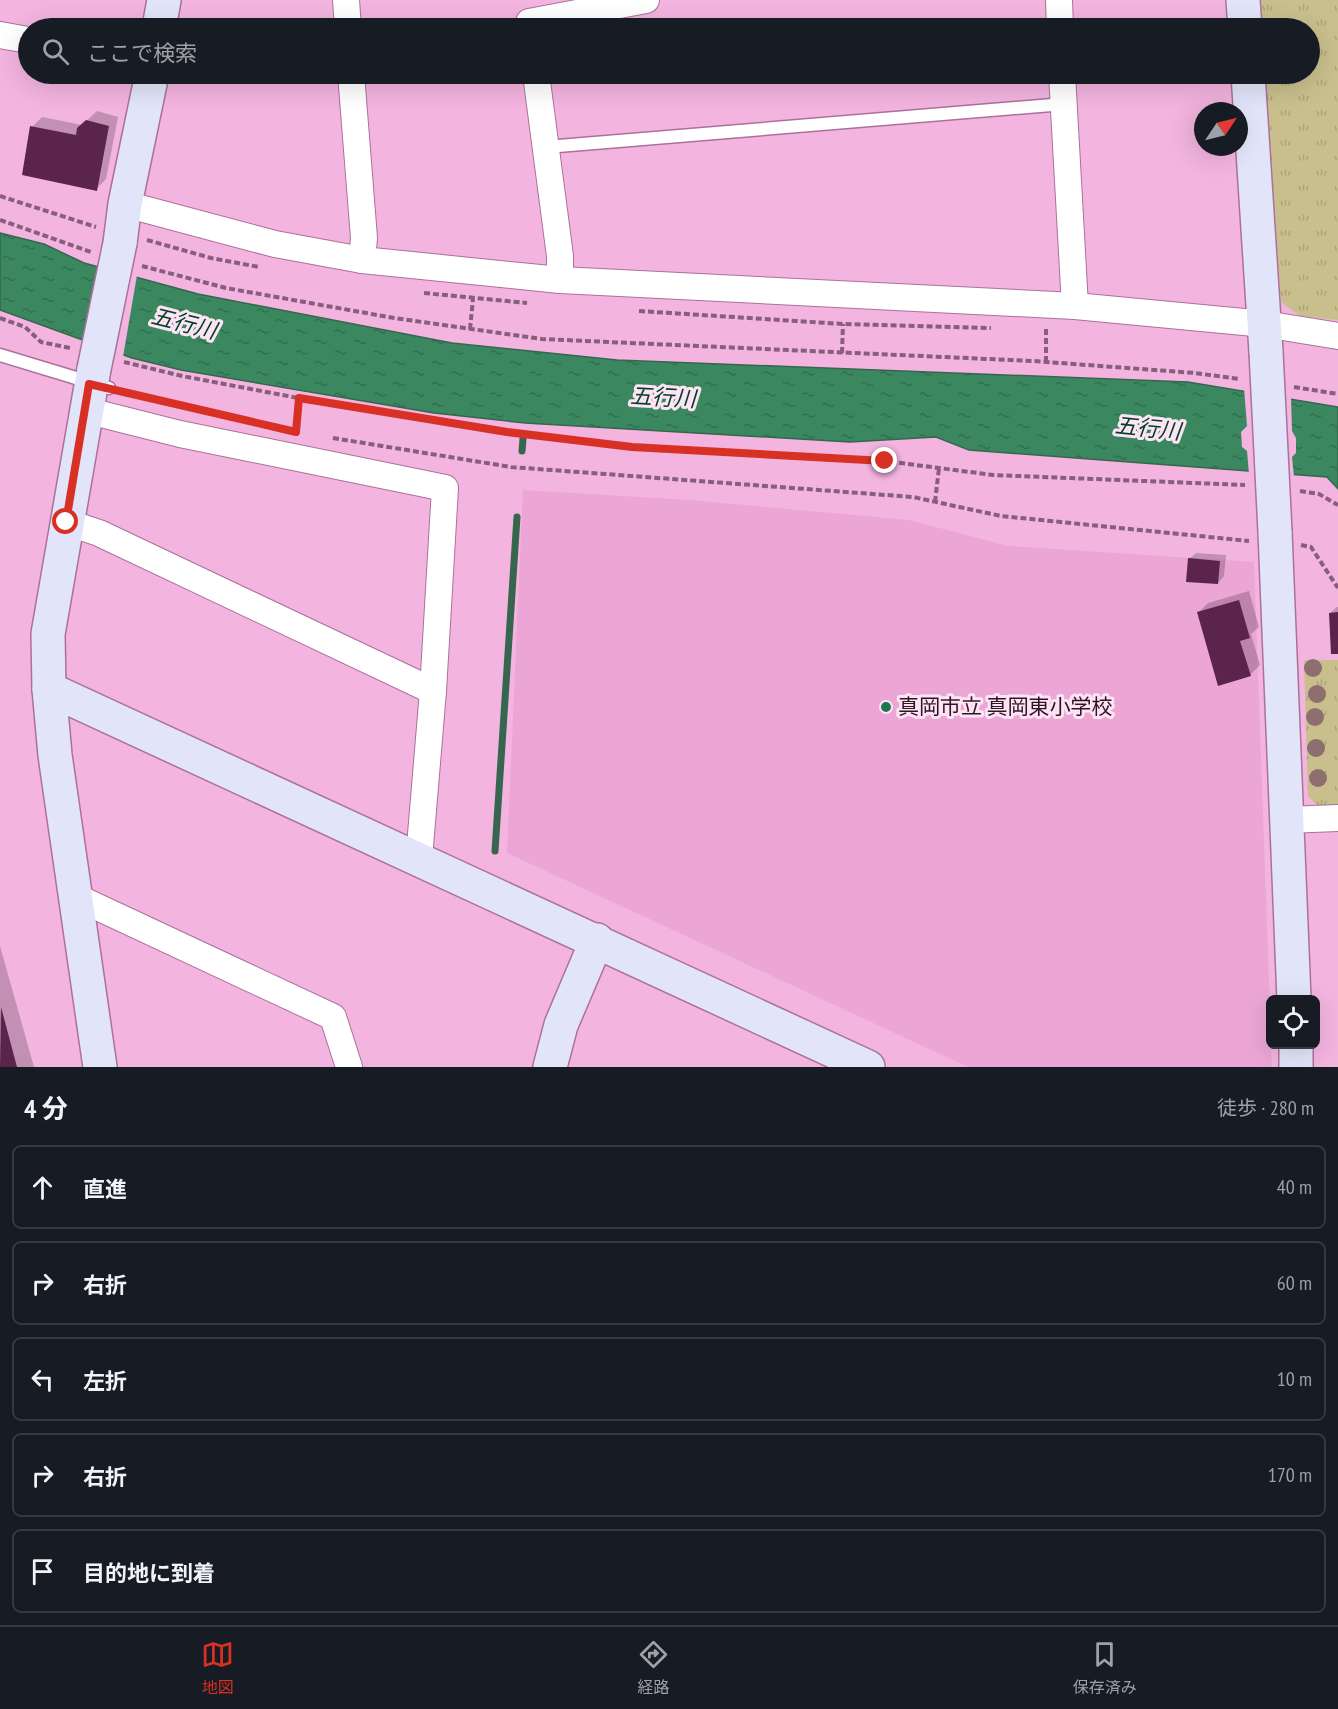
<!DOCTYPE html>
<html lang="ja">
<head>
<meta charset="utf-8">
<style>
	body { margin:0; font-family:"PT Sans Narrow","Noto Sans JP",sans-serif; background:#242831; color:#f1f3f6 }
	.controls { position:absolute; right:18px; bottom:18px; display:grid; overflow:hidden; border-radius:9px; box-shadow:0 6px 24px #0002 }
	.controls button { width:54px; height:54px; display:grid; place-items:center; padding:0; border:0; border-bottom:2px solid #363941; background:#171b24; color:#f1f3f6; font:30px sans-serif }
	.compass { position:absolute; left:1194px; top:102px; width:54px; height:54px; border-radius:50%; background:#171b24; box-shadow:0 6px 24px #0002; rotate:55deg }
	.stop { position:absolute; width:18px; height:18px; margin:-14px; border:4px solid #d93025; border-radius:50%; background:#fff }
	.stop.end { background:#d93025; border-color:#fff; box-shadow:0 2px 6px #0008 }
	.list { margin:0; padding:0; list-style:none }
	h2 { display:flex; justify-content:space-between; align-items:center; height:78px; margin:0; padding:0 24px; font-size:26px }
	h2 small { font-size:20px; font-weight:400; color:#9ea1a6 }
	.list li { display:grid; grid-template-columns:39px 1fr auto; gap:18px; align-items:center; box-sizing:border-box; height:84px; margin:0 12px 12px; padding:0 12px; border:2px solid #363941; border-radius:9px }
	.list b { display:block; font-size:22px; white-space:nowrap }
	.list em { font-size:20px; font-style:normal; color:#9ea1a6 }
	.icon { flex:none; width:33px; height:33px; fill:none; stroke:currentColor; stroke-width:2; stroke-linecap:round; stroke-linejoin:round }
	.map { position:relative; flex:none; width:1338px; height:1067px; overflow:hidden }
	.search { position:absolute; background:#171b24; box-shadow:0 6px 24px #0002; left:18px; right:18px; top:18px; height:66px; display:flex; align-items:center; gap:15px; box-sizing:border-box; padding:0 21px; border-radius:33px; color:#9ea1a6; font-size:22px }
	.sheet { height:558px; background:#171b24 }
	nav { display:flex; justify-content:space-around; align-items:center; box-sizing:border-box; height:84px; border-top:2px solid #363941; background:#171b24; font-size:16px; color:#9ea1a6 }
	nav a { display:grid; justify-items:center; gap:3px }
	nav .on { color:#d93025 }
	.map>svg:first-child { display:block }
	.built { fill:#eba6d6 }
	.grass { fill:url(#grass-tufts) }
	.water { fill:url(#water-ripples); stroke:#36664e; stroke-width:1.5 }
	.pier { fill:#f3b4e0 }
	.shadow { fill:#0003 }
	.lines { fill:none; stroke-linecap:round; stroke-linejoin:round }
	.stream { stroke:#36664e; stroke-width:7 }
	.building { fill:#5b244d }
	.lane-casing { stroke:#ab719a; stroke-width:15 }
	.street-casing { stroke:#ab719a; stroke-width:28 }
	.secondary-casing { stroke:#ab719a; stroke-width:36 }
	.path { stroke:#875e7b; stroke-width:4; stroke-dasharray:6 3; stroke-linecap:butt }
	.lane { stroke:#fff; stroke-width:12 }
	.street { stroke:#fff; stroke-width:26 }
	.secondary { stroke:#e2e4f9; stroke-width:33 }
	.secondary-bridge-casing { stroke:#ab719a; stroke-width:36; stroke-linecap:butt }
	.secondary-bridge { stroke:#e2e4f9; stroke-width:33 }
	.tree { fill:#8e6e6f }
	.route { stroke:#d93025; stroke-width:8 }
	.poi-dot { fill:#1c794f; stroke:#fde3f4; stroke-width:2 }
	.labels { text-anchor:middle; stroke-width:6; stroke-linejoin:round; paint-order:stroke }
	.poi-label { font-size:21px; fill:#2c1525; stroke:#fde3f4; text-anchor:start }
	.water-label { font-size:22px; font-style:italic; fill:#004126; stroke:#fde3f4 }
</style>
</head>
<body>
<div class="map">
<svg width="1338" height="1067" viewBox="0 0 1338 1067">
	<defs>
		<pattern id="grass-tufts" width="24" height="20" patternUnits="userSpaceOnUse" patternTransform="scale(1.5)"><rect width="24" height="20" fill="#c9bf8d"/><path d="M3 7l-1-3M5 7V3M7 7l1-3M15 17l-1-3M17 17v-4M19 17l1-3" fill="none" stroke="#ada37a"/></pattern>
		<pattern id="water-ripples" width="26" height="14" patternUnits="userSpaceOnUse" patternTransform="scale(1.5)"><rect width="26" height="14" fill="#3b8860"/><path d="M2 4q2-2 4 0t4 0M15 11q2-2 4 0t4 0" fill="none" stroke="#326e4f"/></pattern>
	</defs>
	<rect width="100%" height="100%" fill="#f3b4e0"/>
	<polygon class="built" points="523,490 689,500 909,520 1008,546 1254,562 1272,1067 968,1067 507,853"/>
	<g class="grass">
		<polygon points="1260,0 1338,0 1338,320 1300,316 1281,302 1265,74 1310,74 1310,28 1262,28"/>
		<polygon points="1304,660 1338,660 1338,806 1319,808 1308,796"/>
	</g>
	<polygon class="water" points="0,233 44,244 84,263 198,294 452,343 617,360 1188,382 1338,407 1338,489 1327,477 969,450 936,437 850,442 525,423 434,413 181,370 132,358 0,310"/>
	<g class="pier">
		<polygon points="101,265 137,275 123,357 85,345"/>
		<polygon points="1244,388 1291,396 1292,431 1296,438 1296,453 1292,457 1294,477 1249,474 1247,451 1242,447 1241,432 1247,426"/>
	</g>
	<g class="shadow">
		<polygon points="97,111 118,117 106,179 96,189 32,127 42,117 82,125"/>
		<polygon points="1196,553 1226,555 1224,576 1218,583 1189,559"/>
		<polygon points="1249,591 1259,627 1251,634 1260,665 1250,675 1198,613 1208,603"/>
		<polygon points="1337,607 1338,607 1338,652 1330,613"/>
		<polygon points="0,946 34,1067 0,1067"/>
	</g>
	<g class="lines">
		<g class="stream">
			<polyline points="522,451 523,439"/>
			<polyline points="495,851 517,517"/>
		</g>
	</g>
	<g class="building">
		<polygon points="86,120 109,126 97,191 22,175 30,126 76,135 77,128"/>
		<polygon points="1188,558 1220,561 1218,584 1186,582"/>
		<polygon points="1239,600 1250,638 1240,641 1251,676 1218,686 1197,612"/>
		<polygon points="1338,612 1338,654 1331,654 1329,613"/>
		<polygon points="1,1007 17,1067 0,1067"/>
	</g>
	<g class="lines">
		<g class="lane-casing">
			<g id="lane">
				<polyline points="546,147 1064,104"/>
				<polyline points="0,355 109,388"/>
			</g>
		</g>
		<g class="street-casing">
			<g id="street">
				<polyline points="346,0 348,28"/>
				<polyline points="1059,0 1060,28"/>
				<polyline points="529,22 646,0"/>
				<polyline points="0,35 28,40"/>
				<polyline points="351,74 364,238 362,260"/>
				<polyline points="536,74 560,256 560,280"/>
				<polyline points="1062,74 1075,306"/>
				<polyline points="125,204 275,244 362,260 560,280 1075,306 1265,324 1338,336"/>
				<polyline points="85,410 180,434 445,488 433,691 419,858"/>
				<polyline points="66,522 99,533 433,691"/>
				<polyline points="1287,820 1338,818"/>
				<polyline points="74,896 333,1017 349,1067"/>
			</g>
		</g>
		<g class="secondary-casing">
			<g id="secondary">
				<polyline points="1243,0 1245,28"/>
				<polyline points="159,28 164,0"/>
				<polyline points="1248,74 1266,352"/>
				<polyline points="120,243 125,204 152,74"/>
				<polyline points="94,369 48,634 49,689 55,755 100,1067"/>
				<polyline points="1275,532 1294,999"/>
				<polyline points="49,689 868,1067"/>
				<polyline points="1296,1044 1296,1067"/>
				<polyline points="550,1067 561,1025 597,940"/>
			</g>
		</g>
		<g class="path">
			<polyline points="0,196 96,227"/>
			<polyline points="0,220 91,252"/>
			<polyline points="147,240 211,258 259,267"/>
			<polyline points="142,266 226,288 394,318 542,339 1033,361 1195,373 1239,379"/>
			<polyline points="424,293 527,303"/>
			<polyline points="639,311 843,324 991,328"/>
			<polyline points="0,318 25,327 41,342 70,348"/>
			<polyline points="470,329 473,299"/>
			<polyline points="1046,329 1046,362"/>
			<polyline points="842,353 843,324"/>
			<polyline points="124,362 182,376 293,397 507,432 631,447 885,461 993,475 1245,485"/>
			<polyline points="1294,387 1338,394"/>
			<polyline points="125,392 235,418"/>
			<polyline points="296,432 299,398"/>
			<polyline points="333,438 511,467 913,497 1001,516 1249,541"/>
			<polyline points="1300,491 1319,494 1338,505"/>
			<polyline points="935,502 939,468"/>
			<polyline points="1301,545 1311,547 1338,588"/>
		</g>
		<use href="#lane" class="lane"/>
		<use href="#street" class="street"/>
		<use href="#secondary" class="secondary"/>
		<g class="secondary-bridge-casing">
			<g id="secondary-bridge">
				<polyline points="1266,352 1275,532"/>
				<polyline points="94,369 120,243"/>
			</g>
		</g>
		<use href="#secondary-bridge" class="secondary-bridge"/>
	</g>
	<g class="tree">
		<circle cx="1313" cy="668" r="9"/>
		<circle cx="1317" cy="694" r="9"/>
		<circle cx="1315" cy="717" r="9"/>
		<circle cx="1316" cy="748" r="9"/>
		<circle cx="1318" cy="778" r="9"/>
	</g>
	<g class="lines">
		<polyline class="route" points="66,522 89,384 296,432 299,398 507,432 632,447 885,461"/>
	</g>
	<circle class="poi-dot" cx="886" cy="707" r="6"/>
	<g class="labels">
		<g class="poi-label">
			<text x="898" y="714">真岡市立 真岡東小学校</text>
		</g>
		<g class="water-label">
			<text transform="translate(184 323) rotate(14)" y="8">五行川</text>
			<text transform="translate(663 397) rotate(3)" y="8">五行川</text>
			<text transform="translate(1148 428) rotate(6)" y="8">五行川</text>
		</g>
	</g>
</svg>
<div class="controls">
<button><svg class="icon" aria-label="locate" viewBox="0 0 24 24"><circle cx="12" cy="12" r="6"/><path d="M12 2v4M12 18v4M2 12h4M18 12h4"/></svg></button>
</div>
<svg class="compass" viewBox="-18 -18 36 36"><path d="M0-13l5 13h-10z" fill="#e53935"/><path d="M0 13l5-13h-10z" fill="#9ea1a6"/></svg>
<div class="stop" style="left:66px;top:522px"></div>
<div class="stop end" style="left:885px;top:461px"></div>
<div class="search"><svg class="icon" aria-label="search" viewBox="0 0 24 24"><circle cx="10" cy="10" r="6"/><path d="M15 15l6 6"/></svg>ここで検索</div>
</div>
<section class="sheet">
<h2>4 分<small>徒歩 · 280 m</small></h2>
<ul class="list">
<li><svg class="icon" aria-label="ahead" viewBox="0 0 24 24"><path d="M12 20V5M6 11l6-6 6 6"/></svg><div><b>直進</b></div><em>40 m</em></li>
<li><svg class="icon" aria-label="right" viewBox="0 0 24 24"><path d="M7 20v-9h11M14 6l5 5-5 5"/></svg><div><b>右折</b></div><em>60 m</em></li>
<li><svg class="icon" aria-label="left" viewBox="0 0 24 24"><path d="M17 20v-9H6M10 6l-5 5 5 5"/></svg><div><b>左折</b></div><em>10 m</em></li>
<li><svg class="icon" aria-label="right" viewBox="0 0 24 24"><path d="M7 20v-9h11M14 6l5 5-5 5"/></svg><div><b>右折</b></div><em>170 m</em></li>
<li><svg class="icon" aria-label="arrive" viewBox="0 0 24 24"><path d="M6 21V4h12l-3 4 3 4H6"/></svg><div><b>目的地に到着</b></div></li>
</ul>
</section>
<nav>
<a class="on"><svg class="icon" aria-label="map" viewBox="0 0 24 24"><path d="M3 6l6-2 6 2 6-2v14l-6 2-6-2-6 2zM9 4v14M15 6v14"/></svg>地図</a>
<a><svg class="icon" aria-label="directions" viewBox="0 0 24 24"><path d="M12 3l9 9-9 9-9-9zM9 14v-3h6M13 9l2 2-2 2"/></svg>経路</a>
<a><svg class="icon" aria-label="saved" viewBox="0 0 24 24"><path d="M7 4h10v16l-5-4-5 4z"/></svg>保存済み</a>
</nav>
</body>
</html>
